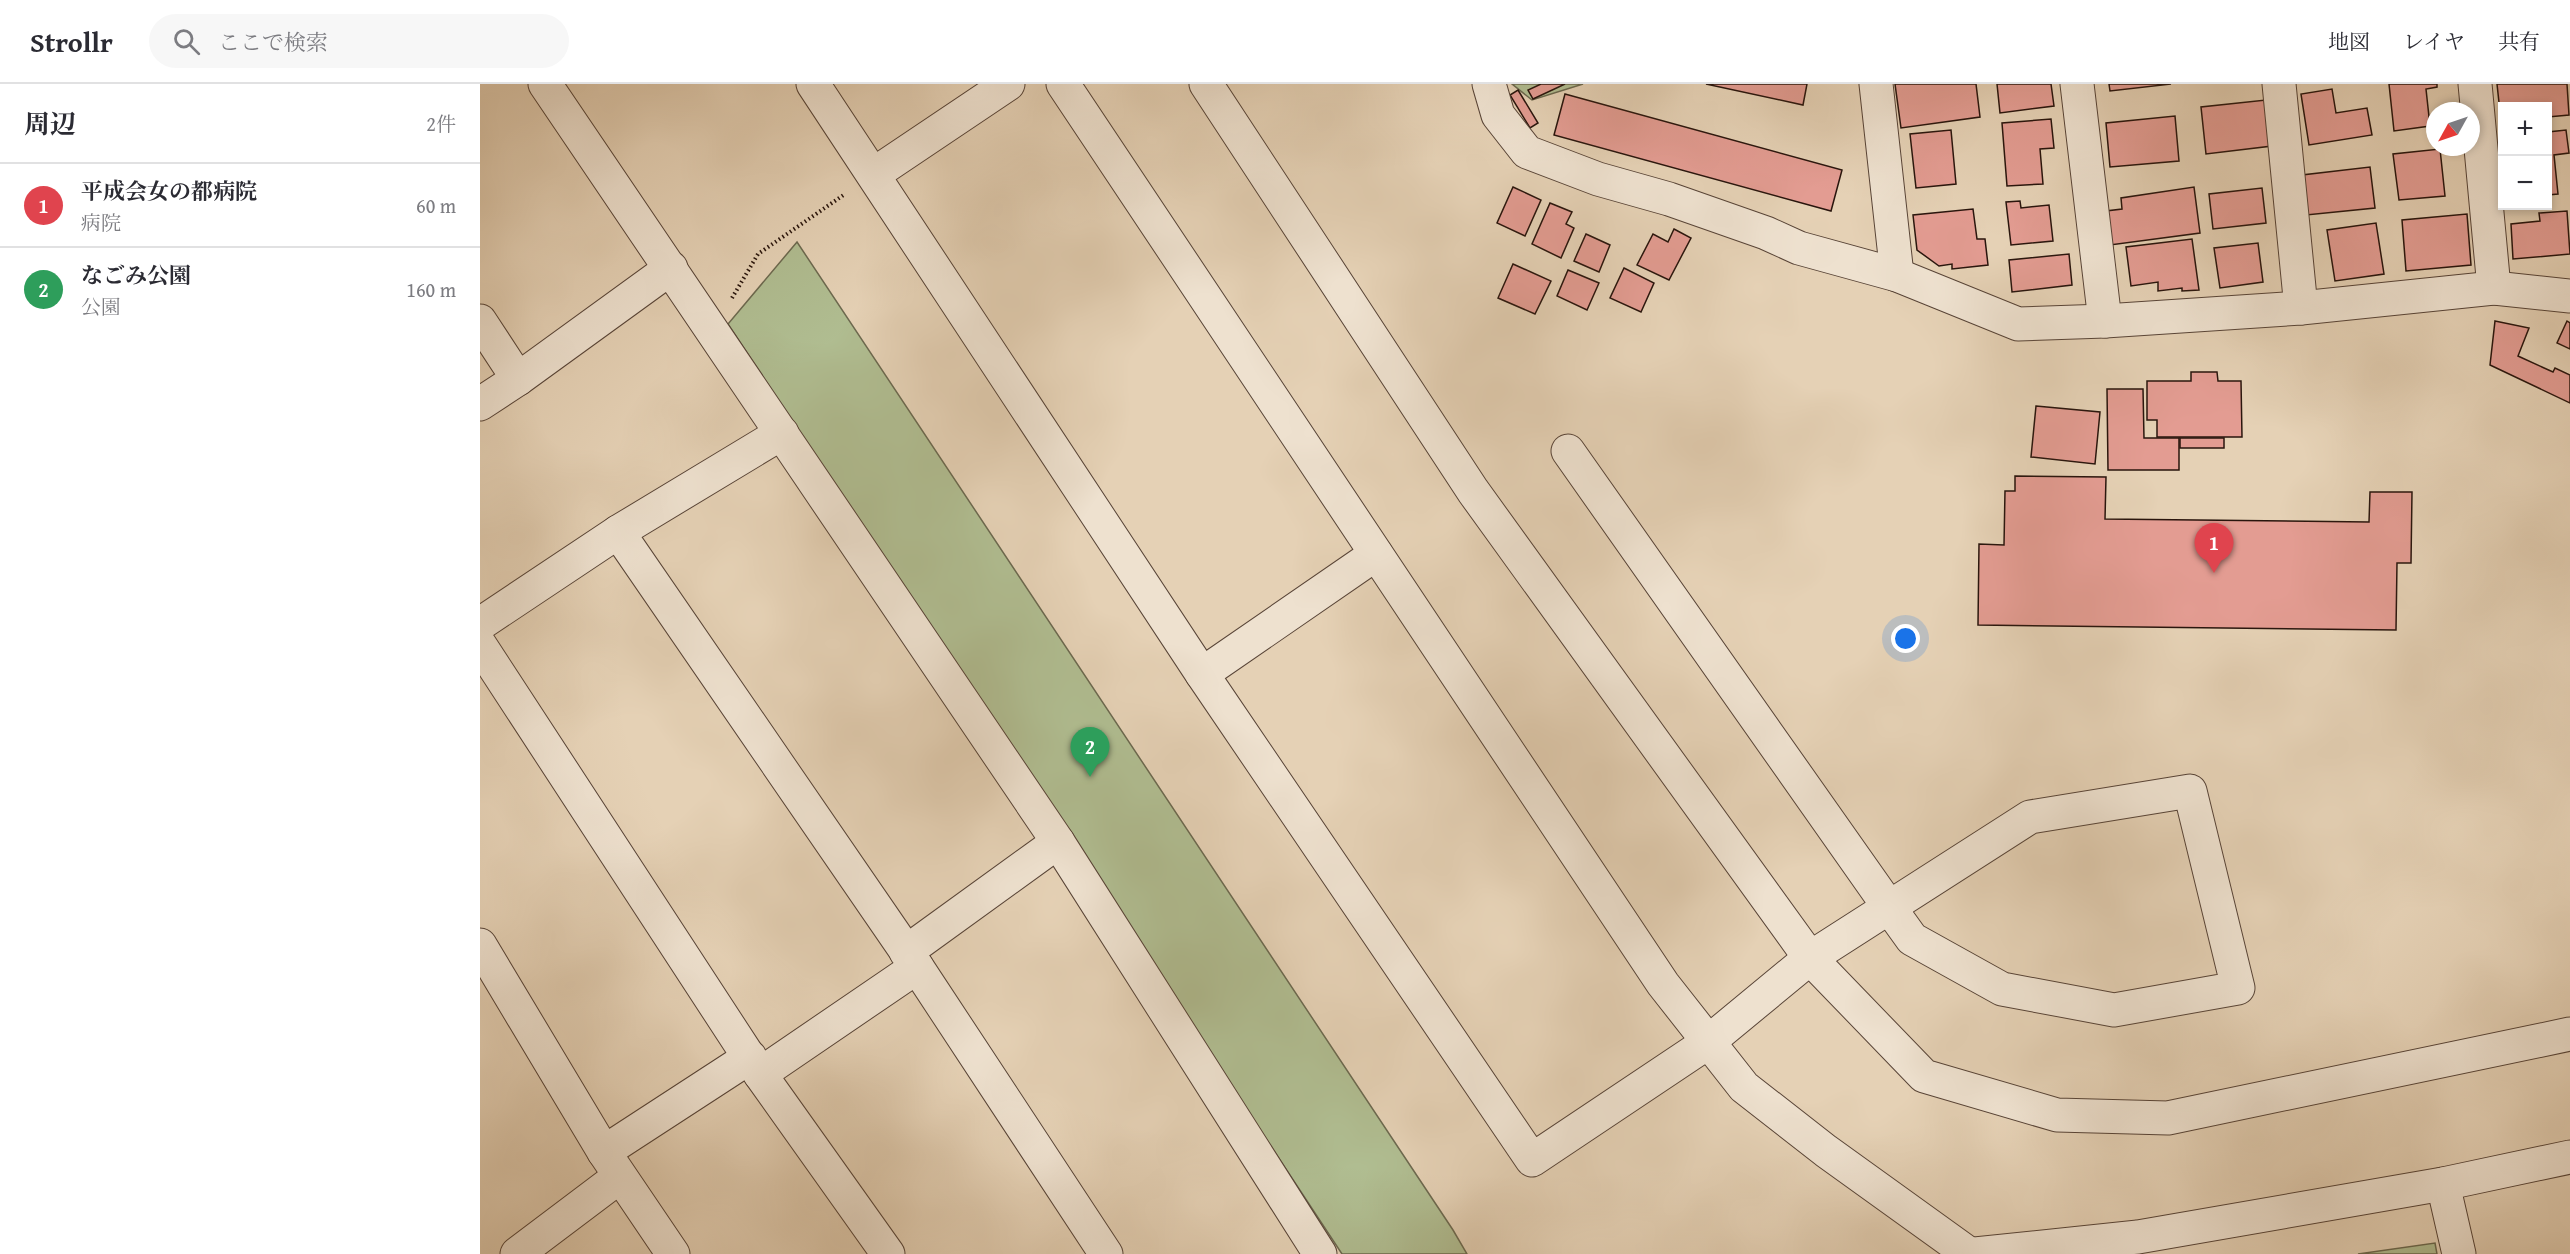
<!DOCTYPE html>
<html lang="ja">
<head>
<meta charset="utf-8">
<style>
	body { margin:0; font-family:"Gentium Book Plus","Noto Serif JP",serif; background:#f7f7f7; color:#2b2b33 }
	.controls { position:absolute; right:18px; top:18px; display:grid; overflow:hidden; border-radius:0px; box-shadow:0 3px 9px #0003 }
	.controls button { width:54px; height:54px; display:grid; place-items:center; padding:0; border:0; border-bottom:2px solid #e1e1e2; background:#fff; color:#2b2b33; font:30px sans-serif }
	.compass { position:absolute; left:1946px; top:18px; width:54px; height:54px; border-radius:50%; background:#fff; box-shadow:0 3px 9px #0003; rotate:230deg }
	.you { position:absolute; left:1426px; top:555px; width:21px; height:21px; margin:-15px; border:4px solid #fff; border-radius:50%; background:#1a73e8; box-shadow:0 0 0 9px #1a73e833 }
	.badge { display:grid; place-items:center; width:39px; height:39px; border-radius:50%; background:#8f2418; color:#fff; font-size:20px; font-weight:700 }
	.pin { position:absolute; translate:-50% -50px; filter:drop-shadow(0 2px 3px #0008) }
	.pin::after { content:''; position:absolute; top:32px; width:21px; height:18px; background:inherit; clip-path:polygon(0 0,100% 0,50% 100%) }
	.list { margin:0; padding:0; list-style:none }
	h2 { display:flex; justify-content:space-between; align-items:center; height:78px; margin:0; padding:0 24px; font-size:26px }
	h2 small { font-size:20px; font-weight:400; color:#7c7c81 }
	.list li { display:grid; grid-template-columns:39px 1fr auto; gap:18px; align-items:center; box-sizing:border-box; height:84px; padding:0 24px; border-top:2px solid #e1e1e2 }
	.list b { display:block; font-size:22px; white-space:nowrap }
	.list p { margin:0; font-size:20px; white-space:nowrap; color:#7c7c81 }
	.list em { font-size:20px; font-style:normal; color:#7c7c81 }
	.icon { flex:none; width:33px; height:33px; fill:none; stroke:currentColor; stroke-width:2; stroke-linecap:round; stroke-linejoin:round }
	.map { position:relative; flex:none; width:2090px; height:1170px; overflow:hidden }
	header { display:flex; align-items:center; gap:36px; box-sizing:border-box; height:84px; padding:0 30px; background:#fff; border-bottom:2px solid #e1e1e2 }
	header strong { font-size:28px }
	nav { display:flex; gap:33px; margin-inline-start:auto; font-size:21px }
	.search { width:420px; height:54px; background:#f7f7f7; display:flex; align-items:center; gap:15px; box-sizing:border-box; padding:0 21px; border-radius:33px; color:#7c7c81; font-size:22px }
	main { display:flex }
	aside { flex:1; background:#fff }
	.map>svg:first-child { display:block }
	.green { fill:#b0bd91; stroke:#6c694f; stroke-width:1.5 }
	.building { fill:#e39c92; stroke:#29150d; stroke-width:1.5 }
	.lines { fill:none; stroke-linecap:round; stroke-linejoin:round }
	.minor-casing { stroke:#584437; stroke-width:35 }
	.path { stroke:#29150d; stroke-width:4; stroke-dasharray:1.5 3; stroke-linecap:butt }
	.minor { stroke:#eee1cf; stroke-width:33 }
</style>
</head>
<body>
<header>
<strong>Strollr</strong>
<div class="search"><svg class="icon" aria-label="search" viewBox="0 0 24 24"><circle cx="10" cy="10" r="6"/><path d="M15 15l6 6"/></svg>ここで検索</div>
<nav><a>地図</a><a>レイヤ</a><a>共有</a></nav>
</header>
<main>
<aside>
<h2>周辺<small>2件</small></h2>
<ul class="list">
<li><span class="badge" style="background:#e0444e">1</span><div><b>平成会女の都病院</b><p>病院</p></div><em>60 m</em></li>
<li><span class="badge" style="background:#2e9e5b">2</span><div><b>なごみ公園</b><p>公園</p></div><em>160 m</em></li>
</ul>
</aside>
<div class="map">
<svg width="2090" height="1170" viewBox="0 0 2090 1170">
	<rect width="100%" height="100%" fill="#e5d1b5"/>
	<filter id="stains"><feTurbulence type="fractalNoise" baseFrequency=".00333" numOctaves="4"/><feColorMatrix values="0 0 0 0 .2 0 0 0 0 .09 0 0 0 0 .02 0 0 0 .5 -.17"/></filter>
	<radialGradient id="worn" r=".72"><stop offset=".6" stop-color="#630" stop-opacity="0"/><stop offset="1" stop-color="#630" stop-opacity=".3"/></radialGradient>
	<g class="green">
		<polygon points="1032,0 1103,0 1052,16"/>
		<polygon points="317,158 973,1146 987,1170 862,1170 248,240"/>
		<polygon points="1955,1159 1957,1170 1878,1170"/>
	</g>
	<g class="building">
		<polygon points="1061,0 1085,0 1053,15 1048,6"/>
		<polygon points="1226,0 1327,0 1323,21"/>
		<polygon points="1415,0 1496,0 1500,33 1421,44"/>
		<polygon points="1517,0 1571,0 1574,22 1520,29"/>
		<polygon points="1629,0 1691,0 1630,7"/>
		<polygon points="1909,0 1957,0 1957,3 1946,5 1950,42 1914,47"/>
		<polygon points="2017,0 2087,0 2089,31 2068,33 2068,22 2022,22 2021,37"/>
		<polygon points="1852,5 1856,29 1887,24 1892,51 1829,61 1821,10"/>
		<polygon points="1038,6 1058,39 1050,44 1030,11"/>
		<polygon points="1085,10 1362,86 1351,127 1074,51"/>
		<polygon points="1786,16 1792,62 1726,70 1721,23"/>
		<polygon points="1695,32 1699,77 1630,83 1626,39"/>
		<polygon points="1571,35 1574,64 1560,65 1563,100 1527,102 1522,39"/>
		<polygon points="1471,46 1476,100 1436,104 1430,50"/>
		<polygon points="2086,46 2089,69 2074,71 2078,110 2068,111 2068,48"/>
		<polygon points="1960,65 1965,112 1919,116 1913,70"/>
		<polygon points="1890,83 1895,124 1826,131 1822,91"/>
		<polygon points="1033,103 1061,116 1045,152 1017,139"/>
		<polygon points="1714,103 1720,149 1630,161 1626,127 1642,125 1641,114"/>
		<polygon points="1782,104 1786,139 1733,145 1729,110"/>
		<polygon points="1540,117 1541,124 1569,121 1573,157 1531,161 1526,118"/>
		<polygon points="1070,119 1092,128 1086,140 1094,144 1081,174 1052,160"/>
		<polygon points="1493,125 1497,155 1505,155 1508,181 1472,185 1472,180 1459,182 1437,166 1433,131"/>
		<polygon points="2087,127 2090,170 2033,175 2031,140 2060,137 2059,129"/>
		<polygon points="1987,130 1991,181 1926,187 1922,136"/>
		<polygon points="1896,139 1904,190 1855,197 1847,146"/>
		<polygon points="1194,145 1211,154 1189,196 1157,181 1173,150 1188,158"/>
		<polygon points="1106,150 1130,161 1119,188 1094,177"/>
		<polygon points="1712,155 1719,206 1702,207 1702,204 1678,207 1678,198 1651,202 1646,163"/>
		<polygon points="1778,159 1783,198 1740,204 1734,164"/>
		<polygon points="1589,170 1592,201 1532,208 1529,176"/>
		<polygon points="1033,180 1071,197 1055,230 1018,214"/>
		<polygon points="1144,184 1174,199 1161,228 1130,214"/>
		<polygon points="1088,186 1119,199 1107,226 1077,212"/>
		<polygon points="2015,237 2049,244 2038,272 2073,288 2075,284 2090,291 2090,319 2010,281"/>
		<polygon points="2087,237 2090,239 2090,265 2077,259"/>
		<polygon points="1711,288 1737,288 1738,297 1761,297 1762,353 1677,353 1677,336 1667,336 1667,297 1711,297"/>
		<polygon points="1627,305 1663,305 1664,354 1699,354 1699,386 1628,386"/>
		<polygon points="1556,322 1620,328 1615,380 1551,373"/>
		<rect x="1700" y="354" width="44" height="10"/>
		<polygon points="1535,392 1626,393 1625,435 1889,438 1890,408 1932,408 1931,479 1917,479 1916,546 1498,541 1499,460 1524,461 1525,407 1535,407"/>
	</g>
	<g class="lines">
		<g class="minor-casing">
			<g id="minor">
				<polyline points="65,0 578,758 840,1170"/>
				<polyline points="333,0 722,590 1052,1076 1227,959 1330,874 1550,733 1710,707 1758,904 1634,926 1522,905 1432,855 1409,823 1088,367"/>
				<polyline points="583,0 1183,900 1264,1003 1346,1067 1489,1170"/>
				<polyline points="726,0 993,407 1330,874 1444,992 1577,1031 1688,1034 2090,950"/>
				<polyline points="1009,0 1018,31 1047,68 1118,95 1189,115 1286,149 1319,164 1417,191 1538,240 1625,237 1821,224 2014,204 2090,212"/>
				<polyline points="1396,0 1417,191"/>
				<polyline points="1597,0 1625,237"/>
				<polyline points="1799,0 1821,224"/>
				<polyline points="1995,0 2014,204"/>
				<polyline points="394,90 528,0"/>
				<polyline points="0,237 38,295"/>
				<polyline points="0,320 38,295 191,184"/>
				<polyline points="138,448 437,883 626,1170"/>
				<polyline points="0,540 138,448 302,349"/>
				<polyline points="0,561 280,990 408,1170"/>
				<polyline points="722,590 896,470"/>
				<polyline points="0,861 124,1068 193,1170"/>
				<polyline points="426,868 578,758"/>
				<polyline points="280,990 437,883"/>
				<polyline points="124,1068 270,973"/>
				<polyline points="1963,1100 1979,1170"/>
				<polyline points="37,1170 139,1093"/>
				<polyline points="1495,1170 1658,1153 1963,1100 2090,1073"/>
			</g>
		</g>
		<polyline class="path" points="252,214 278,170 365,110"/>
		<use href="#minor" class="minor"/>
	</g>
	<rect width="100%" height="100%" filter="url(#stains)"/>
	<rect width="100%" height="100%" fill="url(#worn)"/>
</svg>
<div class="controls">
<button>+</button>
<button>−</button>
</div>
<svg class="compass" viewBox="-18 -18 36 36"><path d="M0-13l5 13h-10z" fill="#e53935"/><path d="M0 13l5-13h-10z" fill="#7c7c81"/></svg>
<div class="you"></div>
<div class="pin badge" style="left:1734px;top:489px;background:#e0444e">1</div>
<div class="pin badge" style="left:610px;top:693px;background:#2e9e5b">2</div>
</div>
</main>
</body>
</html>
